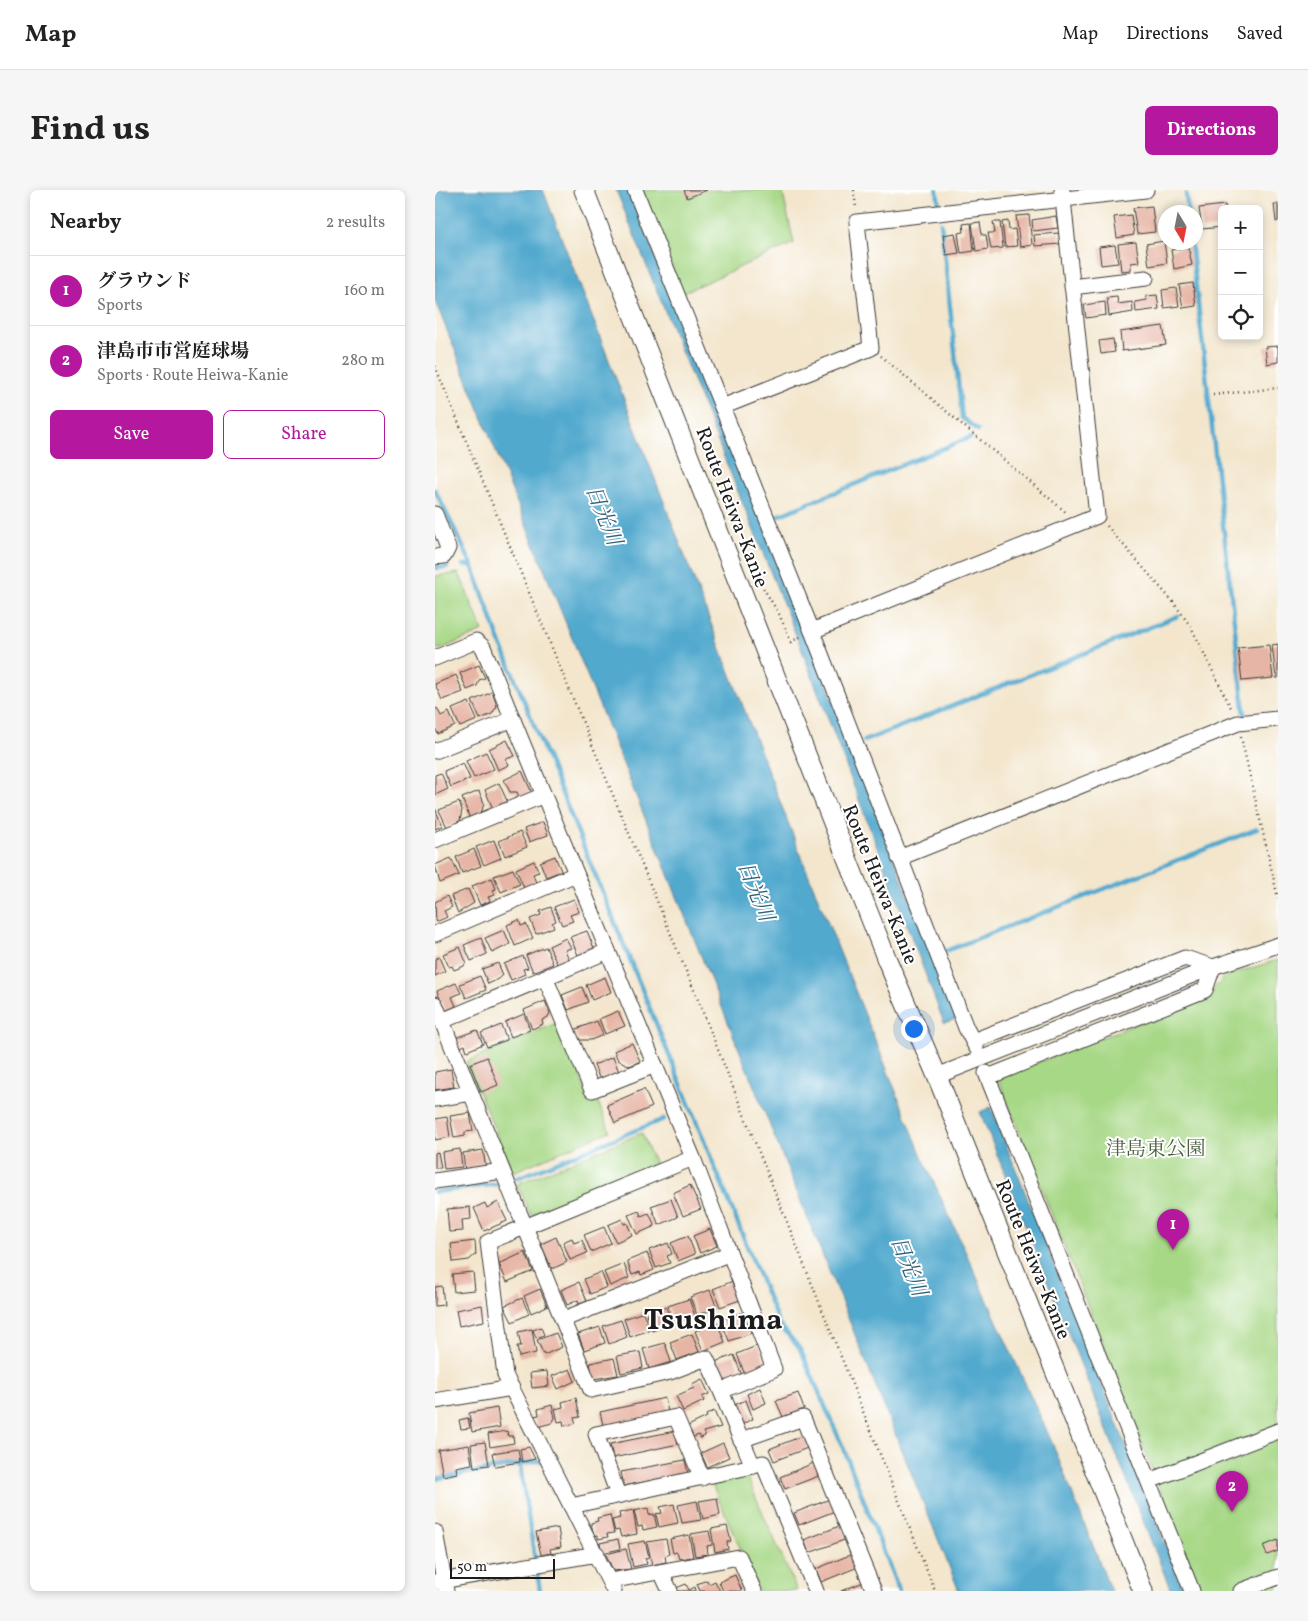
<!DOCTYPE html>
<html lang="en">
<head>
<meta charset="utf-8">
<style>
	body { margin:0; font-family:Vollkorn,"Noto Serif JP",serif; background:#f6f6f6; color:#222 }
	.controls { position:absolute; right:15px; top:15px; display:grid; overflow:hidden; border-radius:8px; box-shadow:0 2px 8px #0003 }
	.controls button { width:45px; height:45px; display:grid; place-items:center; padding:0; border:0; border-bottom:1px solid #e0e0e0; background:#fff; color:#222; font:25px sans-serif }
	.compass { position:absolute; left:723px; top:15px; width:45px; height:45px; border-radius:50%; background:#fff; box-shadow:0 2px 8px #0003; rotate:170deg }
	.scale { position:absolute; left:15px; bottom:12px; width:105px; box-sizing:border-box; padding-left:5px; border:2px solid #1c1c1c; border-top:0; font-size:14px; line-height:18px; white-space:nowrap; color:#1c1c1c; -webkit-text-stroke:4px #fff; paint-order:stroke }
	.you { position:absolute; left:478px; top:838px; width:18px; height:18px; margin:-12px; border:4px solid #fff; border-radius:50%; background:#1a73e8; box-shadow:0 0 0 8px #1a73e833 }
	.badge { display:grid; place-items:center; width:32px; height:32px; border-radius:50%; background:#b5179e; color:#fff; font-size:16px; font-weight:700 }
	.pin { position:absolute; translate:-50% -41px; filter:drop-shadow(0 1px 2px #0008) }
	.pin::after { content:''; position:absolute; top:26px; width:18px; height:15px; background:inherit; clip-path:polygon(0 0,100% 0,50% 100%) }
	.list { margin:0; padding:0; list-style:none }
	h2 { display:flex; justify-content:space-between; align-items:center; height:65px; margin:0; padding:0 20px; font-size:21px }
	h2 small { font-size:16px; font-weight:400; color:#767676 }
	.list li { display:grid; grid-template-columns:32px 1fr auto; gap:15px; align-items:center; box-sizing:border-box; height:70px; padding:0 20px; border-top:1px solid #e0e0e0 }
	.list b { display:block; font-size:19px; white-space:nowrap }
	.list p { margin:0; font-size:16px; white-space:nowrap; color:#767676 }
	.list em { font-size:16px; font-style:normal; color:#767676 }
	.actions { display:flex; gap:10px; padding:15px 20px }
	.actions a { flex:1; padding:11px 0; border:1px solid #b5179e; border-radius:8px; text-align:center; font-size:18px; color:#b5179e }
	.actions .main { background:#b5179e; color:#fff }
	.icon { flex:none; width:28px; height:28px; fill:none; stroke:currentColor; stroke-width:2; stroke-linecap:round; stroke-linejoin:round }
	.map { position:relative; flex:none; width:843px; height:1401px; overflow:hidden; border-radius:8px }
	header { display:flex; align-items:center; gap:30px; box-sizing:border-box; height:70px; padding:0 25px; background:#fff; border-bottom:1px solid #e0e0e0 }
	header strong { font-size:24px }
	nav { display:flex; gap:28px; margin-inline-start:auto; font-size:18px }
	.intro { display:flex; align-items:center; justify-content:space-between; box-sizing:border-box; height:120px; padding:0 30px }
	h1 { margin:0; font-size:35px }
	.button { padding:12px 22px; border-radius:8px; background:#b5179e; color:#fff; font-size:18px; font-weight:700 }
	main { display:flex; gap:30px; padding:0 30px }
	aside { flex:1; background:#fff; border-radius:8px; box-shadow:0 2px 8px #0003 }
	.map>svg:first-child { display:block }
	.green { fill:#a7d886; stroke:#627a51 }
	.water { fill:#51a9ce; stroke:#366275 }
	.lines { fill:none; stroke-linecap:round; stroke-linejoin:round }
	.stream { stroke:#51a9ce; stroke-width:4.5 }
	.building { fill:#e7b5a5 }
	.minor-casing { stroke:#3c3a37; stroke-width:17 }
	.major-casing { stroke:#3c3a37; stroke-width:21 }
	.path { stroke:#3c3a37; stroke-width:2.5; stroke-dasharray:1 4; stroke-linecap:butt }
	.minor { stroke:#fff; stroke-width:15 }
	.major { stroke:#fff; stroke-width:19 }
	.labels { text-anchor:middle; stroke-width:4; stroke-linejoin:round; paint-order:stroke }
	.street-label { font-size:20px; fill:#1c1c1c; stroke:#fff }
	.park-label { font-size:20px; fill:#4d5e41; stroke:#fff }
	.water-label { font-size:21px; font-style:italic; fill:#366275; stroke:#fff }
	.town-label { font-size:30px; font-weight:bold; fill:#1c1c1c; stroke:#fff }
</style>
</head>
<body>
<header>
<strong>Map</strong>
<nav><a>Map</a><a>Directions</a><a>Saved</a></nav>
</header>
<div class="intro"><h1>Find us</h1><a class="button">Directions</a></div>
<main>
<aside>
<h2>Nearby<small>2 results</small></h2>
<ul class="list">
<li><span class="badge">1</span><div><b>グラウンド</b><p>Sports</p></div><em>160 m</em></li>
<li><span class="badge">2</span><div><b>津島市市営庭球場</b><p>Sports · Route Heiwa-Kanie</p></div><em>280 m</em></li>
</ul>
<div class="actions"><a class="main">Save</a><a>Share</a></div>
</aside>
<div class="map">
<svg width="843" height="1401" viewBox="0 0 843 1401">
	<rect width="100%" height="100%" fill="#fff"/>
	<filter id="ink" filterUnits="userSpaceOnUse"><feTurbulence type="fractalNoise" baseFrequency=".02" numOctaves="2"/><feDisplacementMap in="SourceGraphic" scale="10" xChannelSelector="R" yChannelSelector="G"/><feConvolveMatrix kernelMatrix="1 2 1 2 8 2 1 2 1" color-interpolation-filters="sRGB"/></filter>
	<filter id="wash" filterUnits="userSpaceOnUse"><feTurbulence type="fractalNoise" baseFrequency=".0096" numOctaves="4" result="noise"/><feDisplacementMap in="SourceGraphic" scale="20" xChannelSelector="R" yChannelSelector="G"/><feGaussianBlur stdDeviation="1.12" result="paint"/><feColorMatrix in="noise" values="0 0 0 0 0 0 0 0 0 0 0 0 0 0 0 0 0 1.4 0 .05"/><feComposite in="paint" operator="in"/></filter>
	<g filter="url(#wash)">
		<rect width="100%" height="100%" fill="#f3e6cd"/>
		<g class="green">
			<polygon points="206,0 347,0 359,53 247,103"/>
			<polygon points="24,383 48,441 6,459 0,458 0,386"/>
			<polygon points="843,770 843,1401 765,1401 563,888 773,806 790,786"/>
			<polygon points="124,832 153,906 163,912 175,941 78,982 31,872"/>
			<polygon points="207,943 220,974 96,1025 82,994"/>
			<polygon points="312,1287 362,1401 324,1401 277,1294"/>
		</g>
		<g class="water">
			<polygon points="0,0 108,0 370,676 487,966 616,1250 676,1401 524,1401 0,111"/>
			<polygon points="181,0 194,0 366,427 521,829 509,833 365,455"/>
			<polygon points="556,917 749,1401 736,1401 545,922"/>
		</g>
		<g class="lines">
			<g class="stream">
				<polyline points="502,0 504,15"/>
				<polyline points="751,4 753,22"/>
				<polyline points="506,33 527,228 543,240"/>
				<polyline points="756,52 810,528 812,528"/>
				<polyline points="0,300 37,375 65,452 344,1134 365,1159 410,1262 464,1401"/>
				<polyline points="340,327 536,247"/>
				<polyline points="28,375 37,375"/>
				<polyline points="0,378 12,377"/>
				<polyline points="429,551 743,426"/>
				<polyline points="508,762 822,639"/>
				<polyline points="80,989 229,929"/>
				<polyline points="0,1002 63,994"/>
				<polyline points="85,1276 100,1369"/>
				<polyline points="0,1289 108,1270"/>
				<polyline points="102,1381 105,1401"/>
			</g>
		</g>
		<g id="blocks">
			<g class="building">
				<polygon points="249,0 272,0 252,8"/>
				<polygon points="839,14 843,14 843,31 841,32"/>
				<polygon points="790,15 791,19 787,19 787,37 767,39 764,18"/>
				<polygon points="717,16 720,42 702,44 698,18"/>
				<polygon points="594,25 597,55 585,57 581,26"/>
				<polygon points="696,25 699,45 682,48 679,27"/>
				<polygon points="621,26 623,38 598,41 597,30"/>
				<polygon points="573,31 574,40 580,39 582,56 570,57 567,32"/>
				<polygon points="545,32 547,45 551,45 553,59 541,61 537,33"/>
				<polygon points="558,32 565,32 568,58 556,59 553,43 560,43"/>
				<polygon points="536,33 539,61 526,63 523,43 529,42 528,34"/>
				<polygon points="520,43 524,63 511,65 508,45"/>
				<polygon points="624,43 625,54 600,56 599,45"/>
				<polygon points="729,51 732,73 714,76 711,54"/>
				<polygon points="701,52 704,72 696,73 696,80 686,81 683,54"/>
				<polygon points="680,55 683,73 666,75 664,57"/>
				<polygon points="753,57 757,75 739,79 736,60"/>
				<polygon points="758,93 761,116 748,118 744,95"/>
				<polygon points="741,98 744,116 729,118 727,100"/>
				<polygon points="722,105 724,119 701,122 700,112 712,110 711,106"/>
				<polygon points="682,107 683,114 697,112 698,122 674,126 672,108"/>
				<polygon points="670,112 671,125 651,128 649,115"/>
				<polygon points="728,136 731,155 687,161 685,142"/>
				<polygon points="678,149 680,162 666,164 664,151"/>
				<polygon points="843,156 843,172 832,174 830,157"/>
				<polygon points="843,454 843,488 841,488 837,455"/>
				<polygon points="834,455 838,488 807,491 803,458"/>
				<polygon points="44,475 50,488 44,490 42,496 32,500 25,483"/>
				<polygon points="21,485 28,502 7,510 0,494"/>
				<polygon points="57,502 62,516 57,524 45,529 37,511"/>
				<polygon points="34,512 42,530 25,537 17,519"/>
				<polygon points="2,518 6,526 14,522 20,536 3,544 0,538 0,519"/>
				<polygon points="72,550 80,566 71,569 74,575 63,580 54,559"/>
				<polygon points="51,562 59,579 39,588 31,571"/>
				<polygon points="28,573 35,589 16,597 9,581"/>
				<polygon points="87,581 97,603 85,609 82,602 75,602 69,590"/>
				<polygon points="6,583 13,599 0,605 0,585"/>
				<polygon points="64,593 73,613 58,619 50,600"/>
				<polygon points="44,601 49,613 46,624 35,629 27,608"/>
				<polygon points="24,612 27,620 25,631 12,637 4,620"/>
				<polygon points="0,618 7,636 0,639"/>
				<polygon points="108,632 113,645 94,652 89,639"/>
				<polygon points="85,642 92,657 70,666 64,651"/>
				<polygon points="59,650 66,668 49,675 41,657"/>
				<polygon points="39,659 46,676 27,683 21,667"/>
				<polygon points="120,666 126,681 111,687 105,672"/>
				<polygon points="16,668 24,685 5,693 0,675"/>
				<polygon points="99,671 104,682 98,684 101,693 89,698 81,679"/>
				<polygon points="78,679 85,694 66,702 59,686"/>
				<polygon points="57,688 61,699 58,700 60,705 53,707 55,711 45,715 37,696"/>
				<polygon points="33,699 39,713 23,723 16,706"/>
				<polygon points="12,706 17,717 9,721 12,727 1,732 0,712"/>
				<polygon points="139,709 144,722 135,725 138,731 127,735 119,717"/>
				<polygon points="116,717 121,731 117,733 119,737 101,744 95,729 106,725 105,721"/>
				<polygon points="84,730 86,736 91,734 98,748 80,756 72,735"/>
				<polygon points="69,740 75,754 57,763 50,748"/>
				<polygon points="152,741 159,758 143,765 135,747"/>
				<polygon points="46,748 52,764 36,771 29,755"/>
				<polygon points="131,748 136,758 130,760 134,769 122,774 114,756"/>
				<polygon points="25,757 31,772 29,776 19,780 17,776 14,777 8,764"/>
				<polygon points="111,757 118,774 98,782 91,765"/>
				<polygon points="88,766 93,778 88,779 90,784 76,790 69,774"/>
				<polygon points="4,767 10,781 0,786 0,769"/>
				<polygon points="63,773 68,785 64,789 53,794 47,779"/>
				<polygon points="45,786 51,800 31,808 25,794"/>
				<polygon points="170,787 176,802 157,810 151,795"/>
				<polygon points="21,793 26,803 17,807 21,816 10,821 2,801"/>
				<polygon points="147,797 153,812 133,820 127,805"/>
				<polygon points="110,811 115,823 113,827 107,830 108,834 97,839 89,820"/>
				<polygon points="183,821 190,836 170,844 164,829"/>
				<polygon points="89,824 95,840 76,847 70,832"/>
				<polygon points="162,831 168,845 156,850 143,850 139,840"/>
				<polygon points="66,835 72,850 52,857 46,843"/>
				<polygon points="42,840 48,854 32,861 30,855 24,858 20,848"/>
				<polygon points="197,853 205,871 195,876 183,870 179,861"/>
				<polygon points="52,867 63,895 46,902 35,874"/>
				<polygon points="178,867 184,882 165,890 159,875"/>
				<polygon points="16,879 19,897 0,900 0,882"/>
				<polygon points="209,899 217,917 180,933 172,915"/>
				<polygon points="35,923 38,941 30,942 30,946 19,948 15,926"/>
				<polygon points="12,927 15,947 0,950 0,929"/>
				<polygon points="25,959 27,977 9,979 7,962"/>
				<polygon points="48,960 51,979 30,982 28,963"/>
				<polygon points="3,962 6,978 0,978 0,963"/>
				<polygon points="255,995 266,1019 248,1026 238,1003"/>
				<polygon points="236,1009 243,1027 224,1035 216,1016"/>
				<polygon points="63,1012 72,1031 49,1041 39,1018 50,1013 52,1018"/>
				<polygon points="35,1017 36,1029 27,1030 28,1041 14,1042 12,1019"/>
				<polygon points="204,1021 206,1026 214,1023 220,1036 202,1044 193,1025"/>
				<polygon points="187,1029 189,1034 192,1033 197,1045 181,1052 173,1035"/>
				<polygon points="169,1037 176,1053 156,1062 149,1045"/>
				<polygon points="275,1039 282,1056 265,1063 258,1046"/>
				<polygon points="253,1046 260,1064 243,1071 236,1053"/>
				<polygon points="121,1047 132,1072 117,1079 106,1054"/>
				<polygon points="137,1048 139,1053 147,1050 152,1063 135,1070 128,1052"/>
				<polygon points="40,1051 41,1064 34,1070 18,1072 16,1054"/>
				<polygon points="233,1053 237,1064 232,1066 235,1073 221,1078 214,1060"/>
				<polygon points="90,1062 98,1081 72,1092 64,1074"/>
				<polygon points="212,1063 219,1080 206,1085 205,1082 197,1085 192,1071"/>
				<polygon points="189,1074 194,1088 175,1096 169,1082"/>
				<polygon points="38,1082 40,1100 19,1102 17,1084"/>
				<polygon points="166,1082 172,1097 155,1104 149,1089"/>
				<polygon points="298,1091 305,1110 285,1117 278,1099"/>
				<polygon points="144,1092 152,1111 144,1114 143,1110 132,1115 126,1100"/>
				<polygon points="7,1096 9,1115 0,1116 0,1097"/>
				<polygon points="105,1099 112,1116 96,1123 89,1106"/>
				<polygon points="275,1100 282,1118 262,1125 255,1107"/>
				<polygon points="87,1108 94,1124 77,1132 69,1116"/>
				<polygon points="254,1109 260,1126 239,1133 233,1116"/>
				<polygon points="47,1115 49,1131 24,1136 21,1120"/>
				<polygon points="231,1117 237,1133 217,1141 211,1124"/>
				<polygon points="208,1122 214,1140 195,1147 189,1129"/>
				<polygon points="309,1122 317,1143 294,1151 286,1130"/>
				<polygon points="186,1130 192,1147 174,1154 168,1136"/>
				<polygon points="282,1132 290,1152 268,1161 260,1141"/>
				<polygon points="106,1137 109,1145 101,1148 98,1140"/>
				<polygon points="165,1137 170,1153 149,1160 143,1144"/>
				<polygon points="97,1139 101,1163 84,1167 82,1156 86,1156 83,1142"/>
				<polygon points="121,1143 127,1157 109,1165 102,1150"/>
				<polygon points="257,1144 264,1162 242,1170 235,1152"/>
				<polygon points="230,1153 236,1172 214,1179 208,1159"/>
				<polygon points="324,1155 332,1177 310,1185 302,1164"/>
				<polygon points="205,1162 208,1178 186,1183 182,1166"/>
				<polygon points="299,1165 307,1186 285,1194 277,1173"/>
				<polygon points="179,1168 183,1185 158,1189 155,1173"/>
				<polygon points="135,1179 140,1191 123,1199 117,1186"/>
				<polygon points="112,1181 114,1196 97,1198 95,1183"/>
				<polygon points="267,1189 274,1204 267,1207 269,1211 248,1221 241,1206 259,1198 257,1194"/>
				<polygon points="325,1198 331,1213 318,1219 312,1204"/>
				<polygon points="363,1203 369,1219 348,1227 341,1211"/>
				<polygon points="141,1208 145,1227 139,1228 141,1233 129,1236 128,1231 123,1232 120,1219 128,1217 127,1212"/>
				<polygon points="230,1208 233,1222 168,1235 165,1222"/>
				<polygon points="311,1210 318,1229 307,1234 299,1215"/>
				<polygon points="117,1215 120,1228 117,1233 102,1237 99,1226 104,1225 103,1219"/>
				<polygon points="62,1218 65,1237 37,1242 34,1223"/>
				<polygon points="279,1221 286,1237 268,1242 270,1246 265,1248 264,1245 258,1247 253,1236 272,1227 271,1225"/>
				<polygon points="33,1228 35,1238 26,1239 24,1230"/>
				<polygon points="72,1241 73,1246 78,1246 79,1253 55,1257 53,1244"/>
				<polygon points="240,1241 243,1254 178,1268 175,1254"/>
				<polygon points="370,1245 375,1257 339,1271 334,1259"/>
				<polygon points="50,1252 54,1275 39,1277 36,1254"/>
				<polygon points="288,1253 294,1267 272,1277 266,1263"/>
				<polygon points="34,1255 37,1274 21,1277 22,1283 8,1286 3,1260"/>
				<polygon points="94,1257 100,1269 87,1272 85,1259"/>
				<polygon points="83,1259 85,1272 60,1276 57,1263"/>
				<polygon points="250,1270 253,1283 189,1296 186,1282"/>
				<polygon points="381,1272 386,1285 350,1299 345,1287"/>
				<polygon points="282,1308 285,1325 268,1329 264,1311"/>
				<polygon points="395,1309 400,1321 364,1335 359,1323"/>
				<polygon points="262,1311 266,1330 247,1333 243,1315"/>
				<polygon points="239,1314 243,1333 224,1337 221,1324 227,1323 225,1317"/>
				<polygon points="213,1318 214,1325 219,1324 222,1337 208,1340 207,1336 203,1337 199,1321"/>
				<polygon points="198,1320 202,1344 186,1347 184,1340 180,1341 177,1330 185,1328 184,1323"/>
				<polygon points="175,1325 179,1343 172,1344 173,1347 163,1349 163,1345 159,1346 156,1333 163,1331 162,1328"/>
				<polygon points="407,1335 412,1349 374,1363 369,1350"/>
				<polygon points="292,1336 296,1351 292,1352 293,1359 280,1362 276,1339"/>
				<polygon points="123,1338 126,1357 115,1359 116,1363 106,1365 101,1342"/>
				<polygon points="274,1341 277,1355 272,1356 273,1364 260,1366 256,1344"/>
				<polygon points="254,1345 258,1367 244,1369 242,1362 238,1363 235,1349"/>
				<polygon points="183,1349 185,1359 167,1363 165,1353"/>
				<polygon points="231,1349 234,1364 230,1366 231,1372 217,1375 212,1352"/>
				<polygon points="843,1350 843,1361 832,1365 828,1356"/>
				<polygon points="210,1351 214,1367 210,1368 212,1374 198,1377 193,1354"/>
				<polygon points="191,1359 196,1379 178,1381 171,1364"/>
				<polygon points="417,1364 423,1377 386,1392 381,1379"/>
				<polygon points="300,1385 307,1401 288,1401 284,1392"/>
				<polygon points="272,1390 274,1394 280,1391 285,1401 265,1401 262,1394"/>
				<polygon points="429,1392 433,1401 406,1401"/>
				<polygon points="251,1394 254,1400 260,1397 261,1401 240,1401 239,1399"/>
			</g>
		</g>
	</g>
	<g filter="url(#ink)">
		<use href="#blocks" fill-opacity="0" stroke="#3c3a37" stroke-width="1"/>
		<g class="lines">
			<g class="minor-casing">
				<g id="minor">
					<polyline points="200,0 377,441 531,838 541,857"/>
					<polyline points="637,97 711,88"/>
					<polyline points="287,217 436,158 422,32 711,0"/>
					<polyline points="0,324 13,358 9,366 0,367"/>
					<polyline points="377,441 662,326 627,0"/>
					<polyline points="0,468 41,451 48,457 258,968 339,1179 286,1201 306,1250 368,1228 439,1401"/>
					<polyline points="0,561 78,529"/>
					<polyline points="0,650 109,605"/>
					<polyline points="464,668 803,533 843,529"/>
					<polyline points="0,744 141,684"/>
					<polyline points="110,787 157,900 220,875"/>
					<polyline points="0,814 156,1200 235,1182 271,1168 286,1201"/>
					<polyline points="7,831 173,761"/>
					<polyline points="538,851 750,768 778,777"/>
					<polyline points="551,883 757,1401"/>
					<polyline points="502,886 778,777 843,755"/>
					<polyline points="553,887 770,800 778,777"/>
					<polyline points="0,909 36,903"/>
					<polyline points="0,991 67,981"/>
					<polyline points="129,1129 293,1064"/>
					<polyline points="0,1211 77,1198"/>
					<polyline points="307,1250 318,1276 328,1273 381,1401"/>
					<polyline points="714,1291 843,1241"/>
					<polyline points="183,1305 161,1244 241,1227 267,1288"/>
					<polyline points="136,1316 318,1276"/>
					<polyline points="0,1342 11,1401"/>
					<polyline points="226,1382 235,1401"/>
					<polyline points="175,1391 304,1367 319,1401"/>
					<polyline points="0,1392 162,1364"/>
					<polyline points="179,1401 70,1185 53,1052 258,968"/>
					<polyline points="806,1401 843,1387"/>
				</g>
			</g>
			<g class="major-casing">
				<polyline id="major" points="149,0 452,770 502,886 708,1401"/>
			</g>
			<g class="path">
				<polyline points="419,0 421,18"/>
				<polyline points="446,166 633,324"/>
				<polyline points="0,176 261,805 500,1401"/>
				<polyline points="778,205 843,198"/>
				<polyline points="672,336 739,413 756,437 797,520"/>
				<polyline points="318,381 344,424 356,452 365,447"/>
				<polyline points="806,547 843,708"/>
			</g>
			<use href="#minor" class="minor"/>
			<use href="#major" class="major"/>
		</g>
	</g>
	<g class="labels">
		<g class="street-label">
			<text transform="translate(298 317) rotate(69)" y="7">Route Heiwa-Kanie</text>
			<text transform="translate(446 694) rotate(68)" y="7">Route Heiwa-Kanie</text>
			<text transform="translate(599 1069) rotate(68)" y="7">Route Heiwa-Kanie</text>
		</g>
		<g class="park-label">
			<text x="721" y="965">津島東公園</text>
		</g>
		<g class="water-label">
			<text transform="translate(169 325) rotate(68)" y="7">日光川</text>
			<text transform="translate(321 701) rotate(68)" y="7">日光川</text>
			<text transform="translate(474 1076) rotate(68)" y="7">日光川</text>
		</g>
		<g class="town-label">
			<text x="278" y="1139">Tsushima</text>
		</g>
	</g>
</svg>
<div class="controls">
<button>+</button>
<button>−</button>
<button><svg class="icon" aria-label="locate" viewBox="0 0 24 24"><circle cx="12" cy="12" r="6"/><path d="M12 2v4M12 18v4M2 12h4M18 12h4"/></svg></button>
</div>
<svg class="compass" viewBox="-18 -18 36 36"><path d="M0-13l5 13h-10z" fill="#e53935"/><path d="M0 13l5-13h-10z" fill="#767676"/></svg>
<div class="scale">50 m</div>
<div class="you"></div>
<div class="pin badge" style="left:738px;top:1060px">1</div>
<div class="pin badge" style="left:797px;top:1322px">2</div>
</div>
</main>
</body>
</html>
